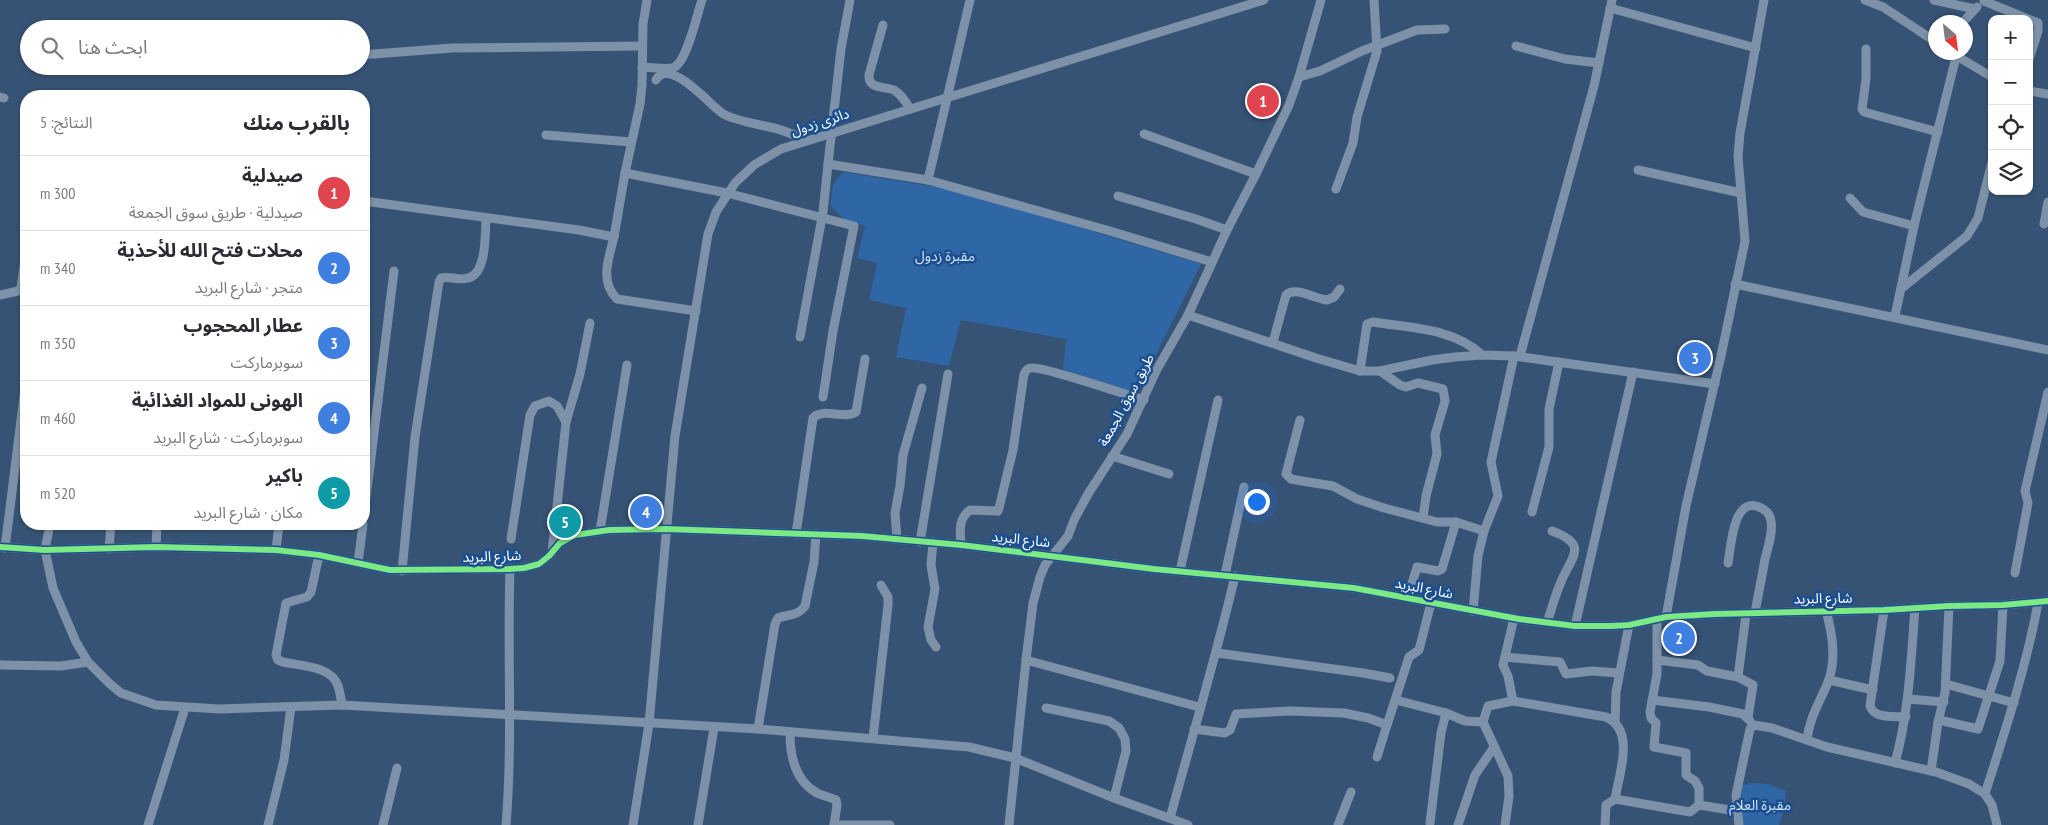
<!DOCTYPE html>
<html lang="ar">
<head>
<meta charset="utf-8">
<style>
	body { margin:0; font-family:"PT Sans Narrow","Noto Sans Arabic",sans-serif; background:#f7f7f7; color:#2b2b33; direction:rtl }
	.controls { position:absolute; right:15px; top:15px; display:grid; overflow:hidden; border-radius:10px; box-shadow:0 1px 4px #0004 }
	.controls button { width:45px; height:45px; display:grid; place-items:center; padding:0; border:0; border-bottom:1px solid #e1e1e2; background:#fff; color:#2b2b33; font:25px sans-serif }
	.compass { position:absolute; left:1928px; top:15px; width:45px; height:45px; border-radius:50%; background:#fff; box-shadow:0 1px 4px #0004; rotate:152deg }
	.you { position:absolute; left:1256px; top:501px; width:18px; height:18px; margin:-12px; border:4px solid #fff; border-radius:50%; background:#1a73e8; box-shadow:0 0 0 8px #1a73e833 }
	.badge { display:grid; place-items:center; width:32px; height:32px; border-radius:50%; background:#6b6f79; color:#fff; font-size:16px; font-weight:700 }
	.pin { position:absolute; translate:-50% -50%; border:2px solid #fff; box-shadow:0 1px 5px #0006 }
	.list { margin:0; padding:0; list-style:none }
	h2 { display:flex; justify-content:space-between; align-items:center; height:65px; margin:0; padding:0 20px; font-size:21px }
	h2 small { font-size:16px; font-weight:400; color:#7c7c81 }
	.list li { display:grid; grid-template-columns:32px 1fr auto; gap:15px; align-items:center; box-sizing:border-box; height:75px; padding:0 20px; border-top:1px solid #e1e1e2 }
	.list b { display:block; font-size:19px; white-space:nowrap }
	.list p { margin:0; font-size:16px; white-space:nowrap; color:#7c7c81 }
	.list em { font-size:16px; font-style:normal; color:#7c7c81 }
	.icon { flex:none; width:28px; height:28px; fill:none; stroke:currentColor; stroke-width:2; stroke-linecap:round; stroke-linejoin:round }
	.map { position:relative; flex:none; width:2048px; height:825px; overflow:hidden; direction:ltr }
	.search { position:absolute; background:#fff; box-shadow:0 1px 4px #0004; left:20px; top:20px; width:350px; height:55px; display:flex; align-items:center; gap:12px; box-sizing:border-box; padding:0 18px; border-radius:28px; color:#7c7c81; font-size:19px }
	.panel { position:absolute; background:#fff; box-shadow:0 1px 4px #0004; left:20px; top:90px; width:350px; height:440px; border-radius:20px; direction:rtl }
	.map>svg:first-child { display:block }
	.green { fill:#2f66a5 }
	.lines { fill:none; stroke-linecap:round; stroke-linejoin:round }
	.minor { stroke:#7d92a8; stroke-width:9 }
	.cycleway-casing { stroke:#1b4f8f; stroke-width:9 }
	.cycleway { stroke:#7ce984; stroke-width:6 }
	.labels { text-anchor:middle; stroke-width:5; stroke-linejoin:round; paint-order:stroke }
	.street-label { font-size:14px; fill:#fff; stroke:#1b4f8f }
	.park-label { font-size:14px; fill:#cfe3fa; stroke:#1b4f8f }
</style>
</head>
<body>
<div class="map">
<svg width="2048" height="825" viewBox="0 0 2048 825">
	<rect width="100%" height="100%" fill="#365274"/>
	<g class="green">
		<polygon points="843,172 948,189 1007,205 1201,264 1137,393 1063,369 1066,339 961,320 949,366 896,357 906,308 869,300 877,263 857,258 865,226 845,220 830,205 833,185"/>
		<polygon points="1751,783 1768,784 1786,791 1785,807 1779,825 1742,825 1739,793 1741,786"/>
	</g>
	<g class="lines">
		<g class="minor">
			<polyline points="647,0 643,24 642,85 640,104 625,173 727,193 854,226 833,331 823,397"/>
			<polyline points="850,0 841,49 828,164 928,180 1110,231 1212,262"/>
			<polyline points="1865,0 1883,7 1936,42"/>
			<polyline points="1934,0 1975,9"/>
			<polyline points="1984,1 2038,23 2038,31 2029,60"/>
			<polyline points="1610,8 1756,48"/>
			<polyline points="1963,22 1977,7"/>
			<path d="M883,25L869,75C868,90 885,86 894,90C901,94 906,102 910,109"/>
			<polyline points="1516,46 1565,59 1599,63"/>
			<polyline points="1866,49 1866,79 1862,109 1864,112 1938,132"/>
			<polyline points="1950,52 1992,77"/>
			<polyline points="361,55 452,48 642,46"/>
			<path d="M642,67C651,67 664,70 673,68C687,63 697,14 702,0"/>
			<polyline points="1299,77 1320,71 1362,51 1417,30 1445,29"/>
			<path d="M656,80C669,56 711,106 722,113C731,120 761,125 774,128C786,131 796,136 807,140"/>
			<polyline points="2029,91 2048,94"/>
			<polyline points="0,97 4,98"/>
			<polyline points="1144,134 1256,174"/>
			<polyline points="546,135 631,142"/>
			<polyline points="1638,170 1741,193"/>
			<polyline points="928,180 970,0"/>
			<polyline points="1336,189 1353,143 1357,117 1377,51 1374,0"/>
			<polyline points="1118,196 1196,219 1227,230"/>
			<polyline points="1850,198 1863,212 1914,226"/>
			<polyline points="364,201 579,230 614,237 625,173"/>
			<polyline points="2044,224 2048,202"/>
			<path d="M614,237C609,258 599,281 617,299L696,311"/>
			<polyline points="1735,284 2048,350"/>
			<polyline points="1902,288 1967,236 1978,218 1992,162"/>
			<polyline points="0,295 18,291 21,288 26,251"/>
			<polyline points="1188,315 1316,358 1360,371 1380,371 1432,360 1455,357 1482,355 1514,356 1715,384"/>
			<polyline points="1895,316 1914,226 1956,57"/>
			<polyline points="800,337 823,212 828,164"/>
			<path d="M1273,342L1286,295C1296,286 1315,299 1327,300L1334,297L1340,289"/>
			<polyline points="1520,356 1594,86 1612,0"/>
			<path d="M1360,371L1367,324L1373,322C1410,328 1454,328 1482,355"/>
			<polyline points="1380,371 1400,385 1406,387 1418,383 1443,389 1445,401 1435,435 1437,454 1426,496 1423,518"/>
			<polyline points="1300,420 1286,474 1291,479 1302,481 1333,486 1357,499 1384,508 1437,522 1456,522 1484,531"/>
			<polyline points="1112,456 1169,474"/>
			<polyline points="1532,512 1549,447 1549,409 1559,362"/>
			<polyline points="364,514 394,271"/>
			<polyline points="50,524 45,550 53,588 76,642 88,662 110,684 121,693 156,705 219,709 342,705 758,729 945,745 969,747 1015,758 1114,798 1188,825"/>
			<polyline points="600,531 627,365"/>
			<path d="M796,534L813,418C824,407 843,420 856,412L865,359"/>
			<polyline points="511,539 530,415 535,406 549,401 557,406 566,422"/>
			<polyline points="897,539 895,513 900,486 903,455 922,388"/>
			<polyline points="920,542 948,374"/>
			<polyline points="933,542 931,565 935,589 928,627 931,640 936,647"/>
			<path d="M961,545C960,531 958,519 970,510L998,511L999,508L1013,450L1024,374C1026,371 1026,369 1030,368C1040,365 1127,395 1144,400"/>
			<polyline points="0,547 45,550 156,547 276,550 319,555 390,570 510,569 524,568 539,564 549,556 560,543 575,535 609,530 666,529 862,536 961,545 1154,569 1354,588 1519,619 1575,626 1611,626 1629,625 1666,617 1714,614 1884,610 1949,606 2003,605 2048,601"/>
			<polyline points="156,547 157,524"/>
			<polyline points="5,548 26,380"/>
			<polyline points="109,549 111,524"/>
			<polyline points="276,550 279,524"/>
			<polyline points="552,553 566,422 580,374 590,323"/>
			<path d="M319,555L311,592L307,597L286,603L276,655L278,660L283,662C301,666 332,666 338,686C340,692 341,699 342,705"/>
			<polyline points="358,563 363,524"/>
			<path d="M1728,563C1731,547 1733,496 1759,507C1765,509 1770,514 1771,521C1773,533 1768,547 1765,559C1762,577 1758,595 1755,613"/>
			<path d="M402,571L415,437L439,282L441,278C451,276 459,281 468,278C487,274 485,234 486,218"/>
			<polyline points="1180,571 1218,400"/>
			<polyline points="2015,573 2028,503 2025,491 2048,392"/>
			<polyline points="1225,575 1244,487"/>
			<polyline points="1408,597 1417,567 1438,571 1442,569 1456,522"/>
			<path d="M1884,610L1870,706C1874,719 1894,716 1906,717"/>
			<polyline points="1473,611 1478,556 1484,531 1498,496 1491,462 1514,356"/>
			<polyline points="1746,614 1738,677 1753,685 1748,718"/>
			<polyline points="1666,617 1686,506 1721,356 1745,241 1738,156 1740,133 1764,0"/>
			<polyline points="1657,619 1657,674 1650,712 1651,718 1656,723 1654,747 1686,753 1686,775 1695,781 1699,788 1699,805"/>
			<path d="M1547,622C1552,609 1555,595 1561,582C1571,557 1590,545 1552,531"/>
			<polyline points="1575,626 1633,372"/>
			<polyline points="1217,653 1363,673 1390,678"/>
			<polyline points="1505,657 1560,662 1566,674 1592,671 1619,673"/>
			<polyline points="1026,660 1199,707"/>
			<polyline points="1657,660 1698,665 1707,671 1738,677"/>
			<polyline points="0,665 61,666 88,662"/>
			<polyline points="1829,680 1873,690"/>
			<polyline points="1946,684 2014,703"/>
			<polyline points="1908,699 1944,702"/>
			<polyline points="1396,700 1446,713 1465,721 1483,722 1488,706 1513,701 1508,676 1503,665 1514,618"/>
			<polyline points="1652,700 1709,707 1743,714 1750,721"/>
			<path d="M1513,701L1606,717C1636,730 1619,774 1615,799"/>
			<polyline points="1046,708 1109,721 1119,728 1125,739 1126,751 1114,798"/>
			<polyline points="1939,720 1978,729 2000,661 2003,605"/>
			<polyline points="1483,722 1508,776 1509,796 1505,825"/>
			<polyline points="1615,723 1616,692 1629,625"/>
			<path d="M758,729L775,624L778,618C789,614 798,616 805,606L814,562L816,534"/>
			<polyline points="1194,729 1225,733 1230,730 1236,714 1290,711 1344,713 1368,718 1387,725 1409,657 1419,650 1431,603"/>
			<path d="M790,733C790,755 795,781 817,793C823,796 830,797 836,800L837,805L834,825"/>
			<polyline points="873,738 888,605 888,597 881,585"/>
			<path d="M1807,740C1809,718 1820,702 1828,682C1837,659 1832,633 1826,610"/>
			<polyline points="1377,757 1387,725"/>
			<path d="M1895,763C1909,712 1911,660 1915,608"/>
			<polyline points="1931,771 1938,722 1945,693 1949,606"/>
			<path d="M1170,818C1192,737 1216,657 1235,576"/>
			<polyline points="1430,823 1441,733 1446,713"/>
			<polyline points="148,825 185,708"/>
			<polyline points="268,825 284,760 291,707"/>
			<polyline points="383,825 397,768"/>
			<path d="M506,825C513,740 507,655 510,569"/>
			<polyline points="633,825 649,724 675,436 708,234 716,212 735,183 754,165 781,149 1264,0"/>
			<polyline points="698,825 714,728"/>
			<polyline points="834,825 890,825"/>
			<polyline points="1009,825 1026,660 1033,603 1040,577 1045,565 1068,536 1074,520 1088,494 1127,434 1156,371 1188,315 1227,230 1256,174 1289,105 1299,77 1321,0"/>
			<polyline points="1338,825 1351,792"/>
			<polyline points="1458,825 1475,775 1494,747"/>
			<polyline points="1605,825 1606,805 1615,799 1690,812 1699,805 1736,811"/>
			<polyline points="1739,825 1736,795 1750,729 1754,725 1772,728 1827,747 1936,772 1969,784 1985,794"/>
			<path d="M1997,825L1992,805L1985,794C2005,731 2026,668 2038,603"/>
		</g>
		<g class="cycleway-casing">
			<polyline id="cycleway" points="0,547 45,550 156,547 276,550 319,555 390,570 510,569 524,568 539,564 549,556 560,543 575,535 609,530 666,529 862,536 961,545 1154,569 1354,588 1519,619 1575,626 1611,626 1629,625 1666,617 1714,614 1884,610 1949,606 2003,605 2048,601"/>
		</g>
		<use href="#cycleway" class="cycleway"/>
	</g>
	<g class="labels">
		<g class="street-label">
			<text transform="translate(820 122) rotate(-18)" y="5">دائرى زدول</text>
			<text transform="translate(1126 400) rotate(-62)" y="5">طريق سوق الجمعة</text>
			<text transform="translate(1021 539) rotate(6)" y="5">شارع البريد</text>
			<text transform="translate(492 556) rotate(-2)" y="5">شارع البريد</text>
			<text transform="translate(1424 588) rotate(11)" y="5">شارع البريد</text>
			<text transform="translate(1823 598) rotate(-1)" y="5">شارع البريد</text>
		</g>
		<g class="park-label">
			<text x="945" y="261">مقبرة زدول</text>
			<text x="1760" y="810">مقبرة العلام</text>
		</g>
	</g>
</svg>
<div class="controls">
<button>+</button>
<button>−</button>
<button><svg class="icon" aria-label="locate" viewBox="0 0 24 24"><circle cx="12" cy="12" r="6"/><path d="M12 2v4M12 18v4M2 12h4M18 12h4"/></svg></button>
<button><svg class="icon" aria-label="layers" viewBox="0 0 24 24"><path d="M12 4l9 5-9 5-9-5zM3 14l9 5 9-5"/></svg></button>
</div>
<svg class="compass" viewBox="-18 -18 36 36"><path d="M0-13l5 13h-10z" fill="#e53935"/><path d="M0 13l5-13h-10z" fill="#7c7c81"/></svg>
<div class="you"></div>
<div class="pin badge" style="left:1263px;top:101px;background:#e0444e">1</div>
<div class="pin badge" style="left:1679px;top:638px;background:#3f7fe0">2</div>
<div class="pin badge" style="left:1695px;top:358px;background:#3f7fe0">3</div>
<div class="pin badge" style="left:646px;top:512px;background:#3f7fe0">4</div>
<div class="pin badge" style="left:565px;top:522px;background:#0f9aa8">5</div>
<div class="search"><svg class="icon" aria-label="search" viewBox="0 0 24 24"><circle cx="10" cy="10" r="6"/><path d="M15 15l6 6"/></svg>ابحث هنا</div>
<section class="panel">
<h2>بالقرب منك<small>النتائج: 5</small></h2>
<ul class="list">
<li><span class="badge" style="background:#e0444e">1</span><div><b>صيدلية</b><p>صيدلية · طريق سوق الجمعة</p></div><em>300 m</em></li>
<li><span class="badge" style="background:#3f7fe0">2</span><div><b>محلات فتح الله للأحذية</b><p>متجر · شارع البريد</p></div><em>340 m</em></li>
<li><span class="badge" style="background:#3f7fe0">3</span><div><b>عطار المحجوب</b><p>سوبرماركت</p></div><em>350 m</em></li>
<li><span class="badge" style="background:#3f7fe0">4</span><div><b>الهونى للمواد الغذائية</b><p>سوبرماركت · شارع البريد</p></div><em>460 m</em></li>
<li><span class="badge" style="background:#0f9aa8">5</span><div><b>باكير</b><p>مكان · شارع البريد</p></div><em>520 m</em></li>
</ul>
</section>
</div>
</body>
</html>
